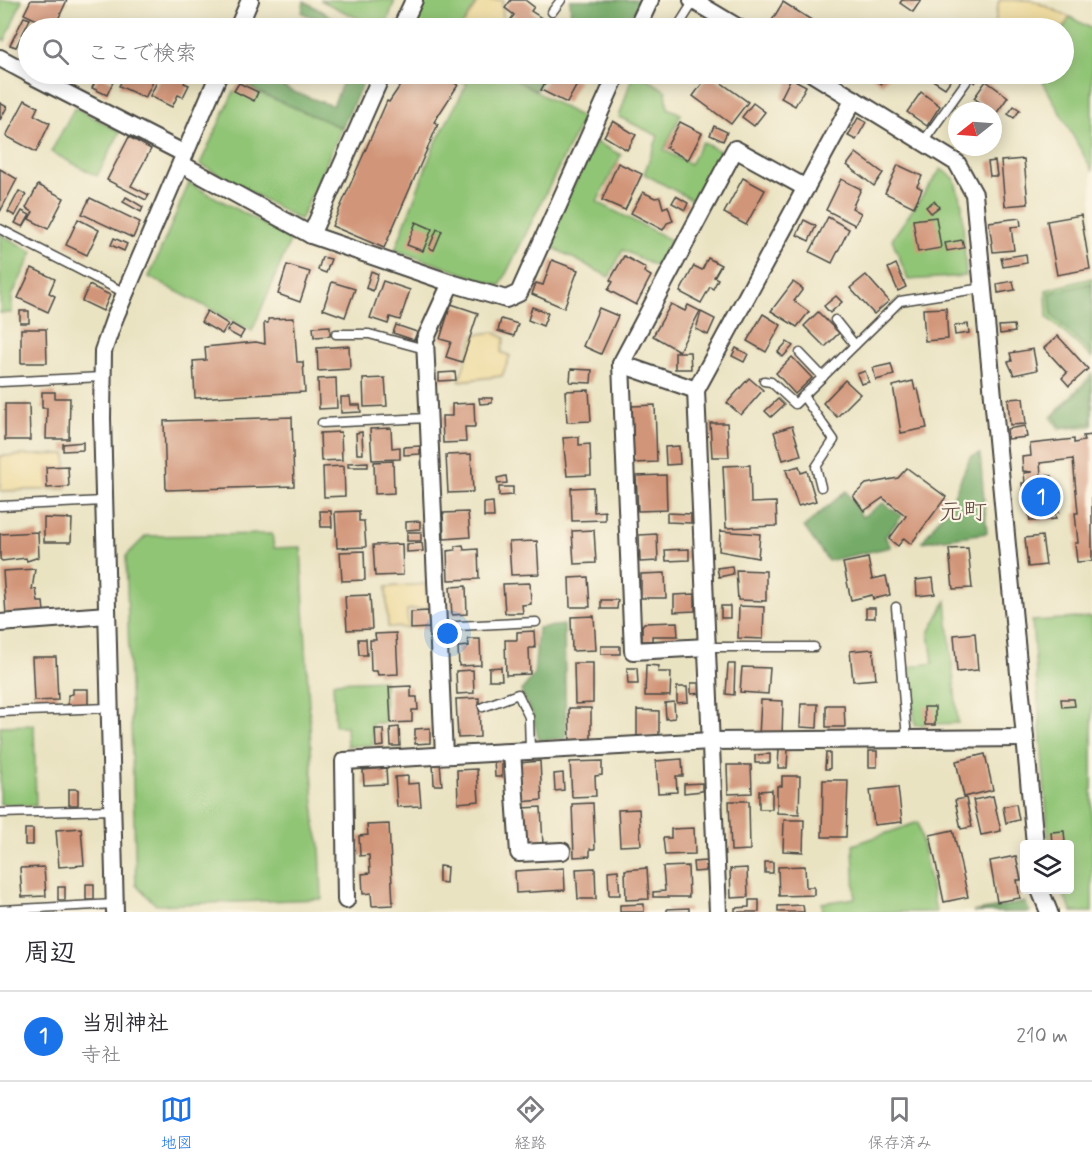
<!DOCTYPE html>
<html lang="ja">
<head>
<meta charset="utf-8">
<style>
	body { margin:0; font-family:Mynerve,"Klee One",sans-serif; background:#f2f2f3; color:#2b2b33 }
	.controls { position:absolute; right:18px; bottom:18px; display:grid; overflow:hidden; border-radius:6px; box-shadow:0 3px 15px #0003 }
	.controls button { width:54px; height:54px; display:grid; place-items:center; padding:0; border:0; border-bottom:2px solid #e1e1e2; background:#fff; color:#2b2b33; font:30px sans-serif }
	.compass { position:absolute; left:948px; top:102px; width:54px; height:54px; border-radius:50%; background:#fff; box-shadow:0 3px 15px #0003; rotate:253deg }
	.you { position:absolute; left:448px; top:634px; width:21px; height:21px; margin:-15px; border:4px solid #fff; border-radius:50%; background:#1a73e8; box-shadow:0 0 0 9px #1a73e833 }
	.badge { display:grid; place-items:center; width:39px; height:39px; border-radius:50%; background:#1a73e8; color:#fff; font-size:20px; font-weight:700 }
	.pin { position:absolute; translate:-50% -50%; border:3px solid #fff; box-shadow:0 2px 6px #0006 }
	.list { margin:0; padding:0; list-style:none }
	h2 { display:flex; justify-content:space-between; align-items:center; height:78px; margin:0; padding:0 24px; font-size:26px }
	h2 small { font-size:20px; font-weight:400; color:#7c7c81 }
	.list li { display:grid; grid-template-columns:39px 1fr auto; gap:18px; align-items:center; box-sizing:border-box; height:90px; padding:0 24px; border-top:2px solid #e1e1e2 }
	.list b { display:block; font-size:22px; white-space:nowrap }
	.list p { margin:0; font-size:20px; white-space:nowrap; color:#7c7c81 }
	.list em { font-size:20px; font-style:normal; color:#7c7c81 }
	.icon { flex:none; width:33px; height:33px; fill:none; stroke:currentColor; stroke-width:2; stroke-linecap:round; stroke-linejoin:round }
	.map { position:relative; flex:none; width:1092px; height:912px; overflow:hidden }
	.search { position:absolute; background:#fff; box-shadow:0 3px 15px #0003; left:18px; right:18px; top:18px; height:66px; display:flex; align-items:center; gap:15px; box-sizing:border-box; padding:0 21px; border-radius:33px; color:#7c7c81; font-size:22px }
	.sheet { height:168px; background:#fff }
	nav { display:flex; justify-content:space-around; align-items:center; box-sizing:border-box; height:84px; border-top:2px solid #e1e1e2; background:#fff; font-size:16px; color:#7c7c81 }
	nav a { display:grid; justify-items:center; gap:3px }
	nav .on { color:#1a73e8 }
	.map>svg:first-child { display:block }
	.green { fill:#91c576; stroke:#5e7850; stroke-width:1.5 }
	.forest { fill:#74aa67; stroke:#506a49; stroke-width:1.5 }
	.sand { fill:#eeda9e; stroke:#8c8264; stroke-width:1.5 }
	.building { fill:#d19579 }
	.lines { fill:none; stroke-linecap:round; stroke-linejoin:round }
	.lane-casing { stroke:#484742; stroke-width:11 }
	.street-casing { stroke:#484742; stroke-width:20 }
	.lane { stroke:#fff; stroke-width:8 }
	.street { stroke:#fff; stroke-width:16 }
	.labels { text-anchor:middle; stroke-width:4.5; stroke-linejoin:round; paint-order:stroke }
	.quarter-label { font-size:24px; fill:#655046; stroke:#fcf5e5 }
</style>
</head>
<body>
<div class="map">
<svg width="1092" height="912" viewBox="0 0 1092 912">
	<rect width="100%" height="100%" fill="#fcf5e5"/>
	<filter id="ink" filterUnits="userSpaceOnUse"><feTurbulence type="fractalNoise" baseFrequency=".0167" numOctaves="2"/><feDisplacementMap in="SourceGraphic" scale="12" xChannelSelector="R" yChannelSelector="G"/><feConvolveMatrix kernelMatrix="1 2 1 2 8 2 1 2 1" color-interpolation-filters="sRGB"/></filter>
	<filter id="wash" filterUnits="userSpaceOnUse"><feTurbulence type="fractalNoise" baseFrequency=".008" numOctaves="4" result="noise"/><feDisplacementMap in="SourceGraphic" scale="24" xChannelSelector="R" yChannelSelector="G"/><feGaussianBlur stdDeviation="1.35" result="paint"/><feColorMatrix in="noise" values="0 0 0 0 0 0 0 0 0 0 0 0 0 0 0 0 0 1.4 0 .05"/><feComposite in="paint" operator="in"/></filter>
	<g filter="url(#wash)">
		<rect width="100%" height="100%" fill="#eae3c2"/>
		<g class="green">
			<polygon points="0,0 22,0 5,41 0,38"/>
			<polygon points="320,0 395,0 385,28 378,28"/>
			<polygon points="423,0 479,0 461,28 411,28"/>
			<polygon points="1070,17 1092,29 1092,170 1039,75 1064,74 1063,28"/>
			<polygon points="452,74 505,74 583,118 500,286 395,250 434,146 467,84"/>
			<polygon points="633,74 640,74 666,91 668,108 681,114 664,150 690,164 702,142 722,152 694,201 644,174 658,136 619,117"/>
			<polygon points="234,91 258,92 342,128 300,220 200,164"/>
			<polygon points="75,107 120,132 97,176 51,152"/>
			<polygon points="596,142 621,155 597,202 671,240 657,267 623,250 609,277 544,243"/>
			<polygon points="941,169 954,178 962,205 966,276 908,280 892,239"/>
			<polygon points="189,183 291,239 252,331 149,277"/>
			<polygon points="0,234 33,252 12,296 12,313 0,313"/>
			<polygon points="1092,278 1092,358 1047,317 1046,290"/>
			<polygon points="1092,374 1092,426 1059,429 1051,417"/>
			<polygon points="272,534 274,548 301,547 315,826 320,844 322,899 156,905 136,885 126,556 146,536"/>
			<polygon points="946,601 958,723 915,725 910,667 933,663 929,633"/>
			<polygon points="1092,617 1092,912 1072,912 1061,890 1070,890 1070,844 1049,844 1032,621"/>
			<polygon points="384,680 385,723 372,723 373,745 347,746 346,726 335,726 333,682"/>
			<polygon points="34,725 36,806 0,804 0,726"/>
			<polygon points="918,822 936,912 823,912 822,903 855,898 853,845"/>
		</g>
		<g class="forest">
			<polygon points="570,0 640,0 626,28 566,28 571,25"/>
			<polygon points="304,1 338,21 339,28 325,28 323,21 302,13"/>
			<polygon points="234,74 263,74 291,91 333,106 346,74 367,74 342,128 258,92 233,76"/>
			<polygon points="521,74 546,74 536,91 516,80"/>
			<polygon points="1092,283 1092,353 1052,315 1050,293"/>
			<polygon points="1092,378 1092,423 1061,427 1054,416"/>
			<polygon points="980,454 987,533 922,542 952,500 970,457"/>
			<polygon points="846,491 862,517 883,503 902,516 885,537 891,547 828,561 804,527"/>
			<polygon points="564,625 566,739 539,740 532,714 521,691 534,675 538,628"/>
			<polygon points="1025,902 1030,912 973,912"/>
		</g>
		<g class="sand">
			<polygon points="479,0 504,0 502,4 504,28 461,28"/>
			<polygon points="999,0 1032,0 1070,17 1063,28 999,28 995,24"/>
			<polygon points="493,332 505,338 501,352 510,356 502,376 459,381 474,335"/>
			<polygon points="66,454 66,489 0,491 0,456"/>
			<polygon points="426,584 428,608 407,610 408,628 388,627 386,587"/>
		</g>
		<g id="blocks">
			<g class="building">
				<polygon points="31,0 67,0 54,28 24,14"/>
				<polygon points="511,0 525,0 534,7 531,11 543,19 536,28 506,26 514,15 505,8"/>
				<polygon points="902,0 921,0 913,12 900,3"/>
				<polygon points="783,2 813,21 808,28 780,28 771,22"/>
				<polygon points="24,17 30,19 16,47 10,45"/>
				<polygon points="64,19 82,28 59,28"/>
				<polygon points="125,74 157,74 145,98 119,86"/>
				<polygon points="161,74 188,74 184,83 189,85 183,97 178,95 172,107 150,96"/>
				<polygon points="391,74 402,74 394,83 388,77"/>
				<polygon points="408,74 440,74 458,85 434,122 438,124 384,248 332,226 387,101 389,102"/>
				<polygon points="550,74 564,74 579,81 567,103 541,90"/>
				<polygon points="709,74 748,102 731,124 693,96"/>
				<polygon points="868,74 890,74 882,84"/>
				<polygon points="923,74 955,74 945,88"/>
				<polygon points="968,74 981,74 975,83 966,77"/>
				<polygon points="99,75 113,82 107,95 92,88"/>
				<polygon points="791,78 806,86 795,106 781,98"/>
				<polygon points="986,81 1008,97 996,114 974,98"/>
				<polygon points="239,83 258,92 254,101 234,91"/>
				<polygon points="921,92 940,106 927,126 907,112"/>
				<polygon points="25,100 38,107 34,115 50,123 36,152 6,136"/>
				<polygon points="0,103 7,107 0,120"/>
				<polygon points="753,103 765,112 754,126 742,117"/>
				<polygon points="1014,106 1020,110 1014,118 1008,114"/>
				<polygon points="858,118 866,122 856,140 848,136"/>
				<polygon points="613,121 636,135 627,150 604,136"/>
				<polygon points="680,122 702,133 688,160 666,148"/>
				<polygon points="714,126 727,132 723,141 710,135"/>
				<polygon points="129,137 151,149 131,186 149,195 146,200 107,180"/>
				<polygon points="856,153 883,173 874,186 847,165"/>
				<polygon points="1024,159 1028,204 1005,206 1001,161"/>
				<polygon points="995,161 997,176 990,176 988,162"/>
				<polygon points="618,163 642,174 625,210 602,200"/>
				<polygon points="898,165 922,176 917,186 922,189 914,207 885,193"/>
				<polygon points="0,169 17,179 0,212"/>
				<polygon points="743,178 765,190 746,225 724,213"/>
				<polygon points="841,179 861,189 852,208 861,213 855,225 826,210"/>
				<polygon points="38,185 64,198 48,229 29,219 33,212 26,208"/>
				<polygon points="19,191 26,195 15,216 8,212"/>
				<polygon points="643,192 655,198 660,197 663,208 668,206 673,221 667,223 663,230 631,213"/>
				<polygon points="676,196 688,203 685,210 672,203"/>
				<polygon points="126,197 143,207 141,212 123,202"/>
				<polygon points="90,198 140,222 133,238 82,214"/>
				<polygon points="934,201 939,207 931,213 926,207"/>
				<polygon points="22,211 30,215 23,227 15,223"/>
				<polygon points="1081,215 1090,269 1057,275 1047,221"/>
				<polygon points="828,217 849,229 832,263 810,252"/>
				<polygon points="936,217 941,248 918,252 913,220"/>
				<polygon points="1020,218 1021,226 1011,227 1014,250 993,252 989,222"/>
				<polygon points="78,219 99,230 87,255 66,245"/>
				<polygon points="804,220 816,226 809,241 797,235"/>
				<polygon points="416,222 432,229 423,251 407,245"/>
				<polygon points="437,229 442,231 434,250 429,248"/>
				<polygon points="114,238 127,244 124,251 111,245"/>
				<polygon points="962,240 964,248 947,251 945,243"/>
				<polygon points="1026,254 1027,263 1003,267 1001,258"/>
				<polygon points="624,256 646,268 644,272 651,276 636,305 608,290 613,282 610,280"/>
				<polygon points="322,257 331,259 326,273 318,270"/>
				<polygon points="708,258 721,265 714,277 718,279 713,289 710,287 701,303 680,292 694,266 702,270"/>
				<polygon points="552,260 578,270 564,308 532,294 536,283 543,285"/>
				<polygon points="896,264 906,287 898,291 888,268"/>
				<polygon points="287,265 310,272 300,302 278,294"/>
				<polygon points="32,268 55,279 49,293 55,296 48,312 18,298"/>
				<polygon points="371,271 378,274 373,291 366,288"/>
				<polygon points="866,275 889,301 874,314 850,288"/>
				<polygon points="383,281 410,290 400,320 390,317 388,324 370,318"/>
				<polygon points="1013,281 1015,290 998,293 997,284"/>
				<polygon points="332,282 355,289 345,317 323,309"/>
				<polygon points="793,282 803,289 794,301 809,312 797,327 771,311"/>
				<polygon points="89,285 110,295 103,311 82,301"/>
				<polygon points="836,296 842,302 830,313 824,306"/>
				<polygon points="451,304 478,313 462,362 446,357 451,342 440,339"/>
				<polygon points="671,304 685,311 688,305 700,311 679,351 653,336"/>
				<polygon points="532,307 548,313 543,326 528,320"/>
				<polygon points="599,308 618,316 601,354 583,346"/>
				<polygon points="946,308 948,339 925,341 923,309"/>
				<rect x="20" y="311" width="9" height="12"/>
				<polygon points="207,311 228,324 222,334 201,322"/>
				<polygon points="701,312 715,319 708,335 696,329"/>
				<polygon points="818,312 839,333 825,347 804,326"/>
				<polygon points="763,314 781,325 766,352 747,341"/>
				<polygon points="294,318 297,362 303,362 305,392 195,398 193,361 206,360 205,347 256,342 265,344 264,323 268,323 268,319"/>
				<polygon points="501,319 518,324 514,336 498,331"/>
				<polygon points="232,324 244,331 240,338 227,331"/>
				<polygon points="968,324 969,333 955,335 954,326"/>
				<polygon points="396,325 417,332 414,340 393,333"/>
				<polygon points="1014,325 1015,332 1000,334 999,326"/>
				<polygon points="330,326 330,336 314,337 313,327"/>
				<polygon points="21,329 46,329 47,363 21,363"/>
				<polygon points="1058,336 1088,369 1069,386 1062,378 1067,373 1044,348"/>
				<polygon points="787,342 793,346 783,357 778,352"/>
				<polygon points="349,346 350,369 318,371 317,348"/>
				<polygon points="736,348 748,354 744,362 732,356"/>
				<polygon points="1033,349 1037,370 1014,375 1008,362 1012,361 1010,353"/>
				<polygon points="675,352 690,352 691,369 675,369"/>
				<polygon points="792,357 812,378 795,394 776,373"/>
				<polygon points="891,364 894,375 876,380 873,368"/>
				<polygon points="571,369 592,370 591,383 570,382"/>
				<polygon points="865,371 869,382 861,384 857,374"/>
				<polygon points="455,372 456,380 439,381 439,373"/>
				<polygon points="336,378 337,408 319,409 318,379"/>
				<polygon points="385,378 387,406 364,407 363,379"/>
				<polygon points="749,378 763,390 741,415 727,403"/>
				<polygon points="845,380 860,394 837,417 823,403"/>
				<polygon points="913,381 915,390 918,389 927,428 901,433 893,386"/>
				<polygon points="589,390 591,421 567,422 565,391"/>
				<polygon points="42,392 55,392 55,398 70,398 69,439 46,439 47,408 42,408"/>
				<polygon points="341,397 350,397 351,405 360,405 361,412 341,413"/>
				<polygon points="479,398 492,398 492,403 480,404"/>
				<polygon points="1023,398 1026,424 1010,425 1008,399"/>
				<polygon points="778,399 784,405 771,417 765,411"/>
				<polygon points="474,403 475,427 465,427 466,442 443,443 442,416 452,416 452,404"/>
				<polygon points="5,404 29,404 30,440 5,440"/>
				<polygon points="655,405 657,462 634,463 632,406"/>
				<polygon points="292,417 294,486 166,490 164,421"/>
				<polygon points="710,423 727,423 729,457 712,457"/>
				<polygon points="792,426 801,455 783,460 774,432"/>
				<polygon points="1025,426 1027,437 1008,439 1007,429"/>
				<polygon points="391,428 392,448 400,447 400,459 372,460 370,429"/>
				<polygon points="341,432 342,460 321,461 320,433"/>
				<polygon points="362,432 363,454 357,454 356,433"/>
				<polygon points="1092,435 1092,561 1077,562 1075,543 1078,543 1075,513 1078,513 1073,459 1040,463 1041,475 1052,476 1053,486 1057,485 1059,512 1055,513 1056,519 1030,521 1028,509 1025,509 1022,483 1025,483 1024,473 1032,472 1023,471 1022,457 1031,456 1030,444 1074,439 1074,443 1084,441 1083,436"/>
				<polygon points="579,437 579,445 590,444 591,475 567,476 563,438"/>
				<polygon points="83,442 83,450 63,451 63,444"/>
				<polygon points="420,446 420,454 404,455 404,447"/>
				<polygon points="679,446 680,464 666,465 665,447"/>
				<polygon points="471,454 473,492 448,493 446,455"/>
				<polygon points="393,461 394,493 375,494 374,462"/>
				<polygon points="368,462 368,467 348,467 348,463"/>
				<polygon points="750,465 751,503 776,502 777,526 726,528 723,466"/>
				<polygon points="68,466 69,487 47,488 46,467"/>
				<polygon points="344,466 345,496 324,497 323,467"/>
				<polygon points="799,466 801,473 807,471 816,501 798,506 786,470"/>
				<polygon points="907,468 946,497 911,544 904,538 898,546 889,539 906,516 883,498 864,511 853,496 866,484 898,478"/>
				<polygon points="666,475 667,510 638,511 636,476"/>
				<polygon points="506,476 507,483 498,484 497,478"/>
				<polygon points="499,487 513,487 513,495 499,496"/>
				<polygon points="593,487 594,512 605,511 605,520 572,521 571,488"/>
				<polygon points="493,502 494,517 484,517 484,503"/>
				<polygon points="320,511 331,511 332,527 321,527"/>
				<polygon points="359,511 359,521 364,521 366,547 337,548 335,512"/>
				<polygon points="468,512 470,537 444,539 443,513"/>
				<polygon points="667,513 691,514 691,523 667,522"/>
				<polygon points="44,518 72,519 71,542 44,542"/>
				<polygon points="420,521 420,529 406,530 406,522"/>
				<polygon points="594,530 596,563 574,564 572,531"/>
				<polygon points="720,531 760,534 758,558 719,551"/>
				<polygon points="38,532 39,557 27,561 26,558 2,561 0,559 0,534"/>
				<rect x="407" y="532" width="14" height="9"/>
				<polygon points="657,534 658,561 640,562 639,535"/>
				<polygon points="1042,536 1046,565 1028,567 1025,538"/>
				<polygon points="537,541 539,574 511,575 509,542"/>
				<polygon points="422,543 423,551 407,552 407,544"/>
				<polygon points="402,544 403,575 375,576 373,545"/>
				<polygon points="463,545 464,550 478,549 479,579 448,580 447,551 455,550 455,546"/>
				<polygon points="968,548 972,588 953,589 949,549"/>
				<polygon points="689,549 689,560 666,561 665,550"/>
				<polygon points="364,551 365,580 342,581 340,552"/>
				<polygon points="868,558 872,579 886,576 890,595 873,599 872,595 851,600 843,563"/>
				<polygon points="732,566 733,574 719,577 717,568"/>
				<polygon points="35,569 32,590 36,589 38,602 43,602 44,612 6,615 3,571"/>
				<polygon points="736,570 766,571 766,601 738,600"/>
				<polygon points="665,573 666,598 641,598 641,574"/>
				<polygon points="588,577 590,607 570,607 569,578"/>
				<polygon points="933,578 935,594 917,596 916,580"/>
				<polygon points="530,583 531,604 522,605 523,613 505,613 503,584"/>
				<polygon points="466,586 467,614 452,615 450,587"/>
				<polygon points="695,594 695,611 674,612 674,595"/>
				<polygon points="370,595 372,629 347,630 345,596"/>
				<polygon points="601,600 618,600 617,609 601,609"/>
				<rect x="721" y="606" width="9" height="12"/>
				<polygon points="739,606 764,607 763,639 738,638"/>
				<rect x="866" y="608" width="9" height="10"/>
				<polygon points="428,611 429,628 411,629 411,612"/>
				<polygon points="594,616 596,650 572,651 571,617"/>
				<polygon points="677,622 678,636 652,636 652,641 642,641 642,626 644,623"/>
				<polygon points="534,631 535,648 529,648 530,674 506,675 505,640 517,640 517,632"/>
				<polygon points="396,633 398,674 378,675 377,671 371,671 370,640 376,640 375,634"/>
				<polygon points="975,633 978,670 957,672 954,635"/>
				<polygon points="358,639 366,639 367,655 359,655"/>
				<polygon points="468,639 480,639 481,665 459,666 458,647 469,646"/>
				<rect x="601" y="646" width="19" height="8"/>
				<polygon points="873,649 876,679 853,681 850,651"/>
				<polygon points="32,657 56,657 58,700 34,701"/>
				<polygon points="574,663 593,663 593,703 575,704"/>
				<polygon points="728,664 735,664 734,695 726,694"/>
				<polygon points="646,665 659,666 658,672 671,672 670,696 645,696"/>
				<polygon points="501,667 502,680 489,680 489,668"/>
				<polygon points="742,667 770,668 768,694 740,692"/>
				<polygon points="627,668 637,668 638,684 628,684"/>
				<polygon points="473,670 474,693 457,694 456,671"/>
				<polygon points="691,683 701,683 701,693 691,694"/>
				<polygon points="411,686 411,697 417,697 418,710 412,710 412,722 391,723 389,687"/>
				<polygon points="677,687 687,687 688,702 677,703"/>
				<polygon points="73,689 88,689 88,705 68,706 68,695 73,694"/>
				<polygon points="479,698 480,737 458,738 456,699"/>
				<polygon points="1061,699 1074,699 1075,706 1062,707"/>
				<polygon points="761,700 783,701 782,736 759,736"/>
				<polygon points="674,702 675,718 666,719 665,703"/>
				<polygon points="801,704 818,704 817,728 800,727"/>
				<polygon points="826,705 844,705 845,727 826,727"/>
				<polygon points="924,707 935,707 935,725 925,725"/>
				<polygon points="569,708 591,708 591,740 570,741"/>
				<polygon points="637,710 659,711 659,737 637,736"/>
				<polygon points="399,727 400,746 391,746 390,728"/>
				<polygon points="430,728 430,743 415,744 415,729"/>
				<polygon points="375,729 383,729 384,746 376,747"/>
				<polygon points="779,749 788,749 787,768 778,768"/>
				<rect x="869" y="751" width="8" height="16"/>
				<polygon points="826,753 830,753 830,769 825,769"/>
				<polygon points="770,754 770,763 755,763 755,755"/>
				<polygon points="985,754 993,790 964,797 956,761"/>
				<polygon points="494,759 502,759 502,777 495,777"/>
				<polygon points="682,759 683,776 676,776 677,792 658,793 656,761"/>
				<polygon points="540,761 542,800 521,802 519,763"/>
				<polygon points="602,761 602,775 595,776 596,796 572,797 570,762"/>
				<polygon points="433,763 440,763 442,785 434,785"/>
				<polygon points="727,765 751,765 752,793 728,794"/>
				<polygon points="386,768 387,784 364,785 363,770"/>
				<polygon points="477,769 479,801 458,803 457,770"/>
				<polygon points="563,773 564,790 555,791 554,774"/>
				<polygon points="408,776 408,784 419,783 421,806 397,807 395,777"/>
				<polygon points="782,776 800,776 799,814 777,813 777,786 782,786"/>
				<polygon points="823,780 848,780 846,837 822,837"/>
				<polygon points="702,783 702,791 684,793 684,784"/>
				<polygon points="898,787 902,822 874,825 870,790"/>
				<rect x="69" y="789" width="9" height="16"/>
				<polygon points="772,790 772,809 759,809 759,791"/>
				<polygon points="993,796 1001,831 981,835 973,800"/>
				<polygon points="966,798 972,827 961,829 955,800"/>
				<polygon points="729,801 749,801 750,850 731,851"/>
				<polygon points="593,803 595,849 590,849 590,856 574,857 572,804"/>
				<polygon points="1016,804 1019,820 1006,823 1003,807"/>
				<polygon points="541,807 543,845 524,845 522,808"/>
				<polygon points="639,809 641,845 620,846 618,810"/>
				<polygon points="784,820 804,820 803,852 783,851"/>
				<polygon points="389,824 393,905 372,906 371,893 363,894 362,874 370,873 369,855 360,856 359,836 368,835 367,825"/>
				<polygon points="81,828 84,865 59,867 56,830"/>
				<polygon points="694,828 695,854 665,855 663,838 671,838 671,829"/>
				<rect x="25" y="829" width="8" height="16"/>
				<polygon points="953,830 968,897 944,902 930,835"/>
				<polygon points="1064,831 1065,842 1052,843 1051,832"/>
				<polygon points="1016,856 1021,880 1017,880 1020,898 997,902 990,861"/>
				<polygon points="706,861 706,871 694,872 693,862"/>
				<rect x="765" y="862" width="8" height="11"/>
				<polygon points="439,866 447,867 446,883 439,882"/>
				<polygon points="688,866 689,897 653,897 653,892 665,891 663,867"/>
				<polygon points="805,866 806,887 814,887 814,895 779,896 778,867"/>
				<polygon points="44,867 46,896 22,897 20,868"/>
				<polygon points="564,868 565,890 516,893 515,871"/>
				<polygon points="595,868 596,899 578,899 576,869"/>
				<polygon points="647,868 649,899 626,900 625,870"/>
				<polygon points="747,868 748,897 731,898 730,869"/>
				<polygon points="618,870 620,895 609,895 608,871"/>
				<rect x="86" y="884" width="8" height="16"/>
				<rect x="58" y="887" width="7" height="13"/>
				<polygon points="749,900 759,900 759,912 735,912 735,908 749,907"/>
				<polygon points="644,904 644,912 620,912 620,905"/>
				<polygon points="803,905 804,912 778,912 778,906"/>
				<polygon points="689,908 689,912 667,912 667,909"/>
			</g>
		</g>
	</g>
	<g filter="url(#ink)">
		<use href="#blocks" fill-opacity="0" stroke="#484742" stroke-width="1.5"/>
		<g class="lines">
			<g class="lane-casing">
				<g id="lane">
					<polyline points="552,12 561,0"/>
					<polyline points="677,28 694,1"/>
					<polyline points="923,142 966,82"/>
					<polyline points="0,229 125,293"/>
					<polyline points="835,320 855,345"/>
					<polyline points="336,334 369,334 425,349"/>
					<polyline points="800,353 823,377"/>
					<polyline points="764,381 771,382 795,404 900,301 983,288"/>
					<polyline points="0,382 102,377"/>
					<polyline points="803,396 834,440 816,467 821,487"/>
					<polyline points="322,423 428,418"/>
					<polyline points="0,506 104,501"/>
					<polyline points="896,607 907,739"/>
					<polyline points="438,627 536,622"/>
					<polyline points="707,647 814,647"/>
					<polyline points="483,707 518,694 529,717 530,750"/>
					<polyline points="0,712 109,708"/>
					<polyline points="0,813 112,810"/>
					<polyline points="0,910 115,904"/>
				</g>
			</g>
			<g class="street-casing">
				<g id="street">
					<polyline points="692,0 739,28"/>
					<polyline points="238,28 250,0"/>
					<polyline points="401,28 414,0"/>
					<polyline points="637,28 650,0"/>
					<polyline points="0,58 28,73"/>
					<polyline points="29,74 185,154"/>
					<polyline points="813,74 957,163 974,194 1035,844"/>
					<polyline points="181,164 311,235 451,283 506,299 519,293 617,74"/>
					<polyline points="311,235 382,74"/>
					<polyline points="621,364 696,390"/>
					<polyline points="0,623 107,615"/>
					<polyline points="707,647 633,651 621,364 735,149 806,188"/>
					<polyline points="512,752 519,853 562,851"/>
					<polyline points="444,755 425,340 451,283"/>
					<polyline points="1040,890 1049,912"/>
					<polyline points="346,900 344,761 711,741 1025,738"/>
					<polyline points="115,912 102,418 103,351 115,317 219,74"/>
					<polyline points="718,912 696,390 854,99"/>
				</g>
			</g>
			<use href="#lane" class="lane"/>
			<use href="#street" class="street"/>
		</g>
	</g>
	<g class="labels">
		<g class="quarter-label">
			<text x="963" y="519">元町</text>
		</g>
	</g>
</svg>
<div class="controls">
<button><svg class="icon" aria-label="layers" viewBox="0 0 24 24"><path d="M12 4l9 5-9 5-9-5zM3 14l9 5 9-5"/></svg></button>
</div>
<svg class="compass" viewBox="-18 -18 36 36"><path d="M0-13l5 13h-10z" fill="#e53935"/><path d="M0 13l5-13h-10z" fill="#7c7c81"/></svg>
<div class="you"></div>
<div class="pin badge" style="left:1041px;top:497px">1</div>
<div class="search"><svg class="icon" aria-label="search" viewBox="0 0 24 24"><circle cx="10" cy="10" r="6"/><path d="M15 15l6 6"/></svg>ここで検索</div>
</div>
<section class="sheet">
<h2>周辺<small></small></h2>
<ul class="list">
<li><span class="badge">1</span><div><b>当別神社</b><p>寺社</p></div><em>210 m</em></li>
</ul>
</section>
<nav>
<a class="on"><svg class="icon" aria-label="map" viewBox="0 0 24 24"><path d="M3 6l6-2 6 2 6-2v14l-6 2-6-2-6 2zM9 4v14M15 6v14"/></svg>地図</a>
<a><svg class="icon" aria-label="directions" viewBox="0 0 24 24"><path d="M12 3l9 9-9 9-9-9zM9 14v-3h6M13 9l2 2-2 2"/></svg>経路</a>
<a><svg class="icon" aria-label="saved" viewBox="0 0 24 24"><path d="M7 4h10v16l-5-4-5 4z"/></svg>保存済み</a>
</nav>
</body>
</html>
